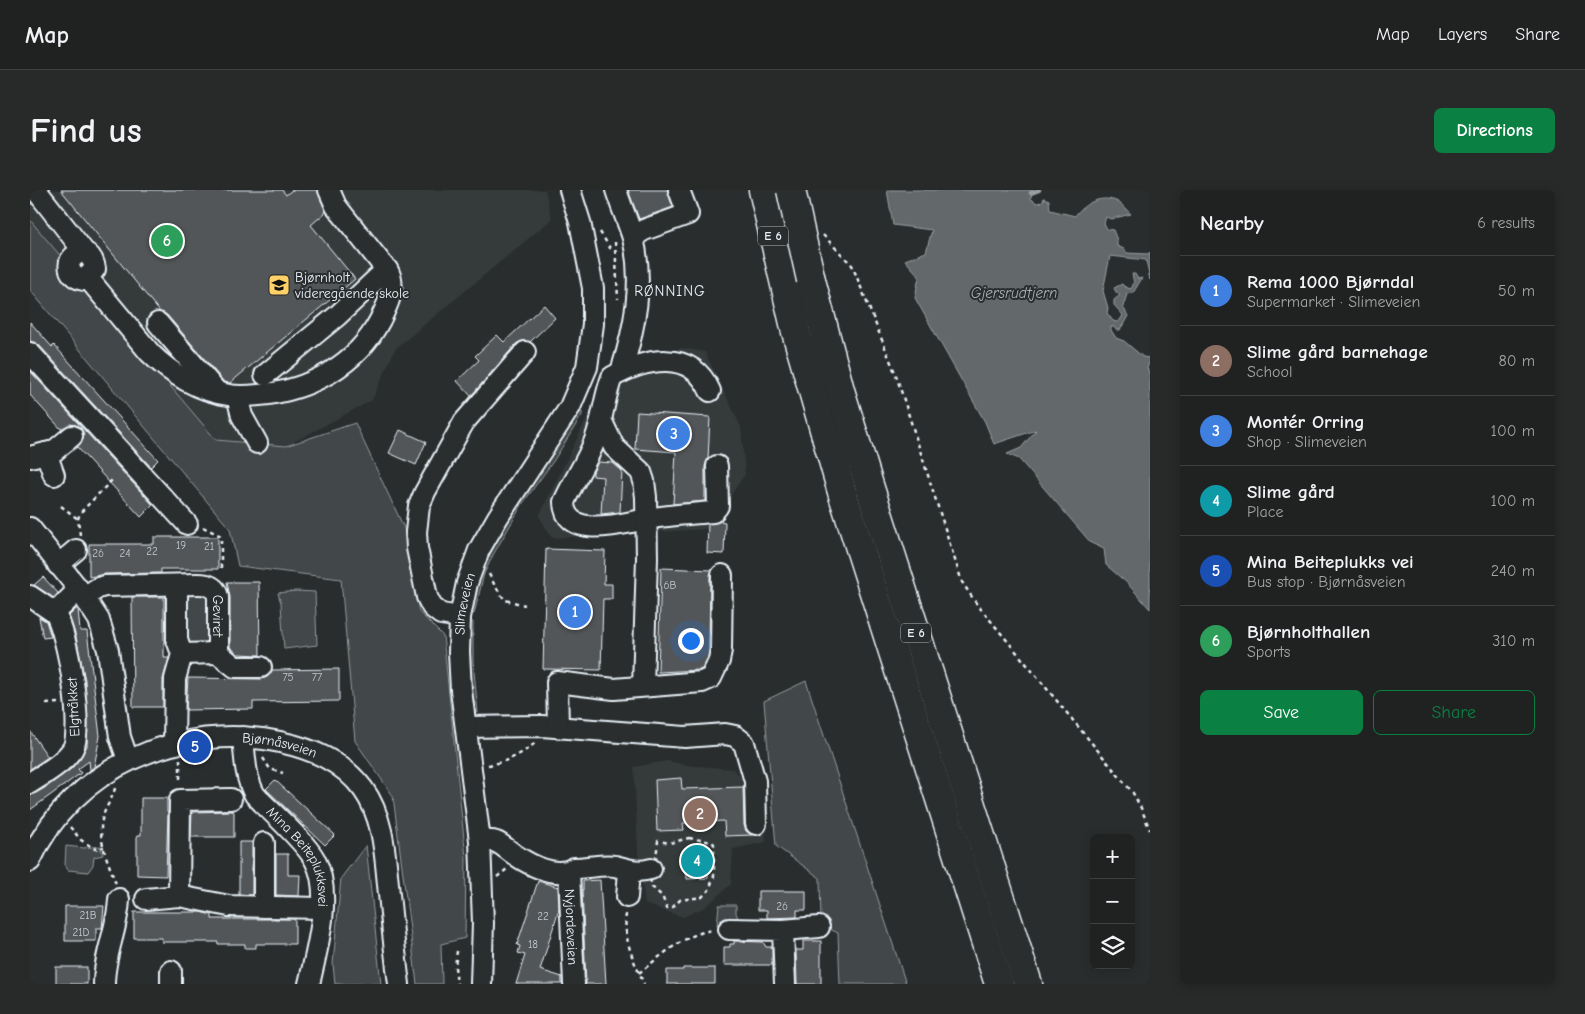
<!DOCTYPE html>
<html lang="en">
<head>
<meta charset="utf-8">
<style>
	body { margin:0; font-family:"Comic Neue",sans-serif; background:#282a2a; color:#f1f3f6 }
	.controls { position:absolute; right:15px; bottom:15px; display:grid; overflow:hidden; border-radius:8px; box-shadow:0 2px 12px #0003 }
	.controls button { width:45px; height:45px; display:grid; place-items:center; padding:0; border:0; border-bottom:1px solid #3d3f40; background:#202222; color:#f1f3f6; font:25px sans-serif }
	.you { position:absolute; left:660px; top:450px; width:18px; height:18px; margin:-12px; border:4px solid #fff; border-radius:50%; background:#1a73e8; box-shadow:0 0 0 8px #1a73e833 }
	.badge { display:grid; place-items:center; width:32px; height:32px; border-radius:50%; background:#0b8043; color:#fff; font-size:16px; font-weight:700 }
	.pin { position:absolute; translate:-50% -50%; border:2px solid #fff; box-shadow:0 1px 5px #0006 }
	.list { margin:0; padding:0; list-style:none }
	h2 { display:flex; justify-content:space-between; align-items:center; height:65px; margin:0; padding:0 20px; font-size:21px }
	h2 small { font-size:16px; font-weight:400; color:#a2a4a5 }
	.list li { display:grid; grid-template-columns:32px 1fr auto; gap:15px; align-items:center; box-sizing:border-box; height:70px; padding:0 20px; border-top:1px solid #3d3f40 }
	.list b { display:block; font-size:19px; white-space:nowrap }
	.list p { margin:0; font-size:16px; white-space:nowrap; color:#a2a4a5 }
	.list em { font-size:16px; font-style:normal; color:#a2a4a5 }
	.actions { display:flex; gap:10px; padding:15px 20px }
	.actions a { flex:1; padding:11px 0; border:1px solid #0b8043; border-radius:8px; text-align:center; font-size:18px; color:#0b8043 }
	.actions .main { background:#0b8043; color:#fff }
	.icon { flex:none; width:28px; height:28px; fill:none; stroke:currentColor; stroke-width:2; stroke-linecap:round; stroke-linejoin:round }
	.map { position:relative; flex:none; width:1120px; height:794px; overflow:hidden; border-radius:8px }
	header { display:flex; align-items:center; gap:30px; box-sizing:border-box; height:70px; padding:0 25px; background:#202222; border-bottom:1px solid #3d3f40 }
	header strong { font-size:24px }
	nav { display:flex; gap:28px; margin-inline-start:auto; font-size:18px }
	.intro { display:flex; align-items:center; justify-content:space-between; box-sizing:border-box; height:120px; padding:0 30px }
	h1 { margin:0; font-size:35px }
	.button { padding:12px 22px; border-radius:8px; background:#0b8043; color:#fff; font-size:18px; font-weight:700 }
	main { display:flex; gap:30px; padding:0 30px }
	aside { flex:1; background:#202222; border-radius:8px; box-shadow:0 2px 12px #0003 }
	.map>svg:first-child { display:block }
	.built { fill:#363a3b }
	.green { fill:#424648; stroke:#959ca0 }
	.water { fill:#63686b; stroke:#989fa3 }
	.lines { fill:none; stroke-linecap:round; stroke-linejoin:round }
	.stream { stroke:#989fa3; stroke-width:4.5 }
	.building { fill:#535759; stroke:#e8f1f8 }
	.minor-casing { stroke:#e8f1f8; stroke-width:24 }
	.highway-casing { stroke:#e8f1f8; stroke-width:31 }
	.path { stroke:#e8f1f8; stroke-width:2.5; stroke-dasharray:4 4; stroke-linecap:butt }
	.minor { stroke:#2a2d2e; stroke-width:20 }
	.highway { stroke:#2a2d2e; stroke-width:28 }
	.highway-bridge-casing { stroke:#e8f1f8; stroke-width:31; stroke-linecap:butt }
	.highway-bridge { stroke:#2a2d2e; stroke-width:28 }
	.labels { text-anchor:middle; stroke-width:4; stroke-linejoin:round; paint-order:stroke }
	.number-label { font-size:11px; fill:#c3cad0 }
	.shield { fill:#2a2d2e; stroke:#afb6bb; stroke-width:1 }
	.shield-label { font-size:12px; font-weight:bold; fill:#e8f1f8 }
	.poi-label { font-size:14px; fill:#e8f1f8; stroke:#2a2d2e; text-anchor:start }
	.street-label { font-size:14px; fill:#e8f1f8; stroke:#2a2d2e }
	.neighbourhood-label { font-size:15px; letter-spacing:1px; fill:#e8f1f8; stroke:#2a2d2e }
	.water-label { font-size:15px; font-style:italic; fill:#acb3b9; stroke:#2a2d2e }
</style>
</head>
<body>
<header>
<strong>Map</strong>
<nav><a>Map</a><a>Layers</a><a>Share</a></nav>
</header>
<div class="intro"><h1>Find us</h1><a class="button">Directions</a></div>
<main>
<div class="map">
<svg width="1120" height="794" viewBox="0 0 1120 794">
	<rect width="100%" height="100%" fill="#2a2d2e"/>
	<filter id="ink" filterUnits="userSpaceOnUse"><feTurbulence type="fractalNoise" baseFrequency=".02" numOctaves="2"/><feDisplacementMap in="SourceGraphic" scale="10" xChannelSelector="R" yChannelSelector="G"/><feConvolveMatrix kernelMatrix="1 2 1 2 8 2 1 2 1" color-interpolation-filters="sRGB"/></filter>
	<g filter="url(#ink)">
		<g class="built">
			<polygon points="0,0 515,0 522,29 365,159 342,210 256,256 186,250 0,30"/>
			<polygon points="652,158 675,162 711,237 715,284 678,339 522,348 509,326 582,177"/>
			<polygon points="637,571 655,575 703,579 717,593 733,596 736,652 703,659 701,694 675,717 653,727 615,714 608,662 604,577"/>
		</g>
		<g class="green">
			<polygon points="0,30 186,250 256,256 325,233 374,338 389,422 413,446 436,668 435,748 411,754 412,794 387,794 363,606 325,551 311,389 208,376 200,339 0,100"/>
			<polygon points="547,220 552,222 552,225 524,270 493,313 463,365 454,384 444,424 439,423 448,384 468,343"/>
			<polygon points="160,400 180,403 181,454 170,459 155,453 153,406"/>
			<polygon points="266,401 285,402 287,455 254,459 251,413 248,403"/>
			<polygon points="438,432 443,432 443,471 448,523 442,517 437,475"/>
			<polygon points="776,491 876,794 810,794 808,743 791,735 790,688 746,656 734,511"/>
			<polygon points="336,655 351,794 305,794 303,774 311,688"/>
			<polygon points="36,656 54,658 70,656 73,665 64,667 63,675 58,682 38,680 35,675"/>
			<polygon points="689,715 706,715 706,723 708,728 704,735 687,735"/>
		</g>
		<path class="water" d="M857,0H1002L1001,9L1007,13L1012,12L1014,8L1019,10L1020,20L1045,26C1054,13 1072,4 1088,12C1093,15 1097,21 1101,24L1081,29L1076,27L1074,33L1077,39L1083,40L1087,50V56L1094,59L1097,63L1118,64L1120,62V90L1116,70L1080,66L1073,101L1078,118L1077,123L1083,131L1087,132L1091,129L1093,125L1084,115V110L1090,105L1086,102L1084,98L1092,94L1095,97L1101,99L1104,93L1102,84H1105L1108,89L1112,88L1103,103L1097,104L1093,117L1098,126L1090,140H1086L1084,137H1081V140L1086,148L1094,151L1113,167L1119,168L1120,171L1117,178L1120,185V419L1097,393L1076,375L1074,359L1061,353L989,269L977,264L991,258L1006,240L964,254L955,232L885,108L889,86L875,70L896,62L902,40L863,35Z"/>
		<g class="lines">
			<polyline class="stream" points="1001,3 1009,0"/>
		</g>
		<g class="building">
			<polygon points="31,0 252,0 256,5 262,0 287,0 296,22 281,35 325,89 200,193 194,192 137,125 130,122"/>
			<polygon points="598,0 637,0 643,17 609,29"/>
			<polygon points="514,115 525,128 500,152 492,151 486,154 441,206 427,191 449,170 445,166 467,145 474,152"/>
			<polygon points="0,132 22,157 24,155 128,270 121,277 9,155 0,151"/>
			<polygon points="0,181 123,315 111,327 47,257 53,250 54,244 51,238 46,235 40,234 31,239 0,205"/>
			<polygon points="607,222 680,227 678,269 675,276 675,311 643,314 646,262 605,259"/>
			<polygon points="370,240 396,252 386,275 359,263"/>
			<polygon points="568,272 583,273 592,281 590,322 571,324 573,287 563,286 563,282"/>
			<polygon points="690,331 695,332 694,364 677,363 678,334"/>
			<polygon points="124,347 188,347 188,379 131,379 131,383 75,384 59,387 59,354 124,354"/>
			<polygon points="516,359 575,361 574,394 582,394 582,409 573,409 571,480 513,479"/>
			<polygon points="631,378 682,380 680,385 679,459 678,467 672,479 669,480 628,482"/>
			<polygon points="13,387 28,403 24,408 4,395"/>
			<polygon points="197,392 229,392 230,465 208,464 200,457 200,407"/>
			<polygon points="102,407 134,407 134,468 139,468 133,489 133,517 103,517"/>
			<polygon points="46,419 48,419 50,441 57,441 70,546 64,577 60,580 59,571 48,579 51,583 0,620 0,605 6,603 18,596 41,579 51,567 57,556 58,533 55,490 46,447 39,426"/>
			<polygon points="9,427 16,431 21,447 13,448"/>
			<polygon points="309,479 309,511 223,512 223,519 156,520 158,488 231,489 237,487 242,480"/>
			<polygon points="0,541 18,567 0,579"/>
			<polygon points="651,588 652,599 713,597 714,635 716,641 722,645 695,646 694,631 653,633 654,640 627,641 625,590"/>
			<polygon points="245,590 305,645 295,655 236,599"/>
			<polygon points="111,608 137,608 137,622 138,622 136,686 107,685 107,647 108,645 111,645"/>
			<polygon points="202,621 204,622 204,647 161,647 162,622"/>
			<polygon points="209,652 222,652 222,705 209,704"/>
			<polygon points="677,660 678,688 657,689 655,665 657,664 657,661"/>
			<polygon points="246,664 258,664 258,685 270,685 269,706 246,705"/>
			<polygon points="570,690 576,794 556,794 552,700 553,700 553,691"/>
			<polygon points="508,691 528,697 529,719 510,780 532,787 532,794 486,794 495,765 488,763 490,756 487,755"/>
			<polygon points="728,701 776,701 776,720 767,720 767,727 737,728 737,720 728,720"/>
			<polygon points="35,716 74,716 72,738 66,738 66,751 35,751"/>
			<polygon points="104,722 170,722 182,725 182,729 265,729 265,754 226,754 226,758 215,758 215,754 188,754 188,752 132,752 132,748 104,748"/>
			<polygon points="704,751 733,752 736,757 742,757 742,775 694,775 694,757 700,757 700,754 704,754"/>
			<polygon points="773,751 791,751 791,794 767,794 766,760 773,760"/>
			<rect x="26" y="777" width="31" height="17"/>
			<polygon points="653,778 685,778 685,794 637,794 637,780 653,780"/>
		</g>
		<g class="lines">
			<g class="minor-casing">
				<g id="minor">
					<polyline points="6,0 55,63"/>
					<path d="M586,0C591,16 598,32 603,48C614,92 605,138 591,182"/>
					<polyline points="603,47 614,40 658,24 649,0"/>
					<path d="M54,62C61,65 64,72 65,79L54,90C35,87 34,65 54,62Z"/>
					<path d="M57,87L120,163C141,184 169,201 199,205C209,207 219,206 229,205C278,201 327,175 350,130C357,116 366,99 359,83L306,16L299,0"/>
					<polyline points="128,133 186,201"/>
					<polyline points="0,163 157,334"/>
					<polyline points="235,185 307,126 357,79"/>
					<path d="M680,201C661,158 615,169 582,187C574,208 573,229 565,250C557,272 543,291 534,312C535,351 593,333 617,329C639,325 661,324 683,322L688,316L687,276"/>
					<polyline points="207,206 212,226 227,253"/>
					<polyline points="572,232 584,257 611,282 614,291 616,307 617,368 613,496"/>
					<polyline points="16,263 24,285"/>
					<polyline points="0,267 24,261 42,246"/>
					<polyline points="0,338 50,401 69,430 78,460 90,547 98,570"/>
					<polyline points="28,375 46,360"/>
					<polyline points="0,406 25,423"/>
					<path id="s1" d="M54,407L68,398L75,396L168,394C178,394 186,397 188,407V463L205,477H231"/>
					<polyline points="430,427 411,424 402,417 397,407 387,358 386,342 389,316 395,302 434,232 495,162"/>
					<polyline points="152,464 188,463"/>
					<polyline points="436,537 512,536 655,547 695,544 705,546 714,553 725,591 726,634"/>
					<polyline points="528,537 527,492 584,499 672,492 681,488 689,471 691,460 692,385"/>
					<path id="s2" d="M213,547C215,567 215,588 225,605C242,623 274,650 285,670C303,704 287,759 279,794"/>
					<polyline points="144,554 145,489 152,464 147,450 147,395"/>
					<path d="M0,593C14,584 32,574 42,560C55,541 37,442 25,423L42,406L50,401"/>
					<path d="M450,651C455,651 462,650 466,652C472,654 479,661 485,665C500,675 526,689 544,678C557,678 572,674 585,676C598,679 607,683 621,679"/>
					<polyline points="234,653 234,717"/>
					<path id="s3" d="M0,671C41,577 152,531 250,552C282,559 312,571 333,599C355,629 355,669 359,704C362,734 365,764 369,794"/>
					<path id="s4" d="M539,681L544,794"/>
					<polyline points="149,706 150,610 201,609"/>
					<polyline points="597,707 599,681"/>
					<polyline points="116,709 149,706 199,716 292,718"/>
					<polyline points="699,739 753,740 755,794"/>
					<polyline points="753,740 789,737"/>
					<path d="M74,794C74,764 88,738 89,709"/>
					<polyline points="141,794 141,781"/>
					<path id="s5" d="M451,794L453,733L450,651L431,500L429,462L430,427L437,393L449,360L468,327L540,217L557,177L563,134V98L550,32L540,0"/>
				</g>
			</g>
			<g class="highway-casing">
				<g id="highway">
					<polyline points="733,0 766,142 812,302 969,794"/>
					<polyline points="781,90 810,200 839,295 998,794"/>
				</g>
			</g>
			<g class="path">
				<polyline points="570,42 580,58 586,62"/>
				<polyline points="793,45 822,75 866,185 932,392 946,413 1103,603 1111,618 1120,640"/>
				<polyline points="585,52 588,109"/>
				<polyline points="31,316 48,329"/>
				<polyline points="173,337 191,346 191,382"/>
				<polyline points="50,345 48,329 50,323 82,290"/>
				<polyline points="459,384 465,396 475,410 495,415"/>
				<polyline points="16,514 28,513"/>
				<polyline points="233,568 240,579 253,583"/>
				<polyline points="150,569 150,593"/>
				<path d="M458,575C476,572 491,565 505,553"/>
				<path d="M85,598C83,608 76,616 73,626C66,648 79,673 86,694"/>
				<polyline points="40,637 51,650 65,659 74,657"/>
				<polygon points="659,648 682,652 684,654 684,686 679,700 672,707 650,710 643,717 637,718 632,706 622,697 620,688 622,675 626,668 628,651 640,653"/>
				<polyline points="467,687 477,679"/>
				<path d="M596,724C593,749 604,772 614,794"/>
				<polyline points="427,761 425,777 427,794"/>
				<path d="M609,783C631,766 654,744 683,740"/>
			</g>
			<use href="#minor" class="minor"/>
			<use href="#highway" class="highway"/>
			<g class="highway-bridge-casing">
				<polyline id="highway-bridge" points="761,0 781,90"/>
			</g>
			<use href="#highway-bridge" class="highway-bridge"/>
		</g>
	</g>
	<defs>
		<g id="school-square" transform="scale(1.125)"><rect x="-9" y="-9" width="18" height="18" rx="4" fill="#ffd166" stroke="#2a2d2e"/><path d="M0-5L7-2L0 1L-7-2ZM-4 1L0 2.5L4 1V4Q0 6-4 4Z" fill="#111"/></g>
	</defs>
	<g fill-rule="evenodd">
		<use href="#school-square" x="249" y="95"/>
	</g>
	<g class="labels">
		<g class="number-label">
			<text x="151" y="359">19</text>
			<text x="179" y="360">21</text>
			<text x="122" y="365">22</text>
			<text x="68" y="367">26</text>
			<text x="95" y="367">24</text>
			<text x="640" y="399">6B</text>
			<text x="258" y="491">75</text>
			<text x="287" y="491">77</text>
			<text x="752" y="720">26</text>
			<text x="58" y="729">21B</text>
			<text x="513" y="730">22</text>
			<text x="51" y="746">21D</text>
			<text x="503" y="758">18</text>
		</g>
		<g class="shield">
			<rect x="728" y="36.5" width="30" height="19" rx="4"/>
			<rect x="871" y="433.5" width="30" height="19" rx="4"/>
		</g>
		<g class="shield-label">
			<text x="743" y="50">E 6</text>
			<text x="886" y="447">E 6</text>
		</g>
		<g class="poi-label">
			<text x="265" y="92">Bjørnholt<tspan x="265" dy="16">videregående skole</tspan></text>
		</g>
		<g class="street-label">
			<text dy="5" stroke="none"><textPath href="#s5" startOffset="382">Slimeveien</textPath></text>
			<text dy="5" stroke="none"><textPath href="#s1" startOffset="162">Geviret</textPath></text>
			<text transform="translate(43 517) rotate(-93)" y="5">Elgtråkket</text>
			<text dy="5" stroke="none"><textPath href="#s3" startOffset="299">Bjørnåsveien</textPath></text>
			<text dy="5" stroke="none"><textPath href="#s2" startOffset="138">Mina Beiteplukksvei</textPath></text>
			<text dy="5" stroke="none"><textPath href="#s4" startOffset="56">Nyjordeveien</textPath></text>
		</g>
		<g class="neighbourhood-label">
			<text x="640" y="106">RØNNING</text>
		</g>
		<g class="water-label">
			<text x="984" y="108">Gjersrudtjern</text>
		</g>
	</g>
</svg>
<div class="controls">
<button>+</button>
<button>−</button>
<button><svg class="icon" aria-label="layers" viewBox="0 0 24 24"><path d="M12 4l9 5-9 5-9-5zM3 14l9 5 9-5"/></svg></button>
</div>
<div class="you"></div>
<div class="pin badge" style="left:545px;top:422px;background:#3f7fe0">1</div>
<div class="pin badge" style="left:670px;top:624px;background:#8d6e63">2</div>
<div class="pin badge" style="left:644px;top:244px;background:#3f7fe0">3</div>
<div class="pin badge" style="left:667px;top:671px;background:#0f9aa8">4</div>
<div class="pin badge" style="left:165px;top:557px;background:#1a4fb4">5</div>
<div class="pin badge" style="left:137px;top:51px;background:#2e9e5b">6</div>
</div>
<aside>
<h2>Nearby<small>6 results</small></h2>
<ul class="list">
<li><span class="badge" style="background:#3f7fe0">1</span><div><b>Rema 1000 Bjørndal</b><p>Supermarket · Slimeveien</p></div><em>50 m</em></li>
<li><span class="badge" style="background:#8d6e63">2</span><div><b>Slime gård barnehage</b><p>School</p></div><em>80 m</em></li>
<li><span class="badge" style="background:#3f7fe0">3</span><div><b>Montér Orring</b><p>Shop · Slimeveien</p></div><em>100 m</em></li>
<li><span class="badge" style="background:#0f9aa8">4</span><div><b>Slime gård</b><p>Place</p></div><em>100 m</em></li>
<li><span class="badge" style="background:#1a4fb4">5</span><div><b>Mina Beiteplukks vei</b><p>Bus stop · Bjørnåsveien</p></div><em>240 m</em></li>
<li><span class="badge" style="background:#2e9e5b">6</span><div><b>Bjørnholthallen</b><p>Sports</p></div><em>310 m</em></li>
</ul>
<div class="actions"><a class="main">Save</a><a>Share</a></div>
</aside>
</main>
</body>
</html>
